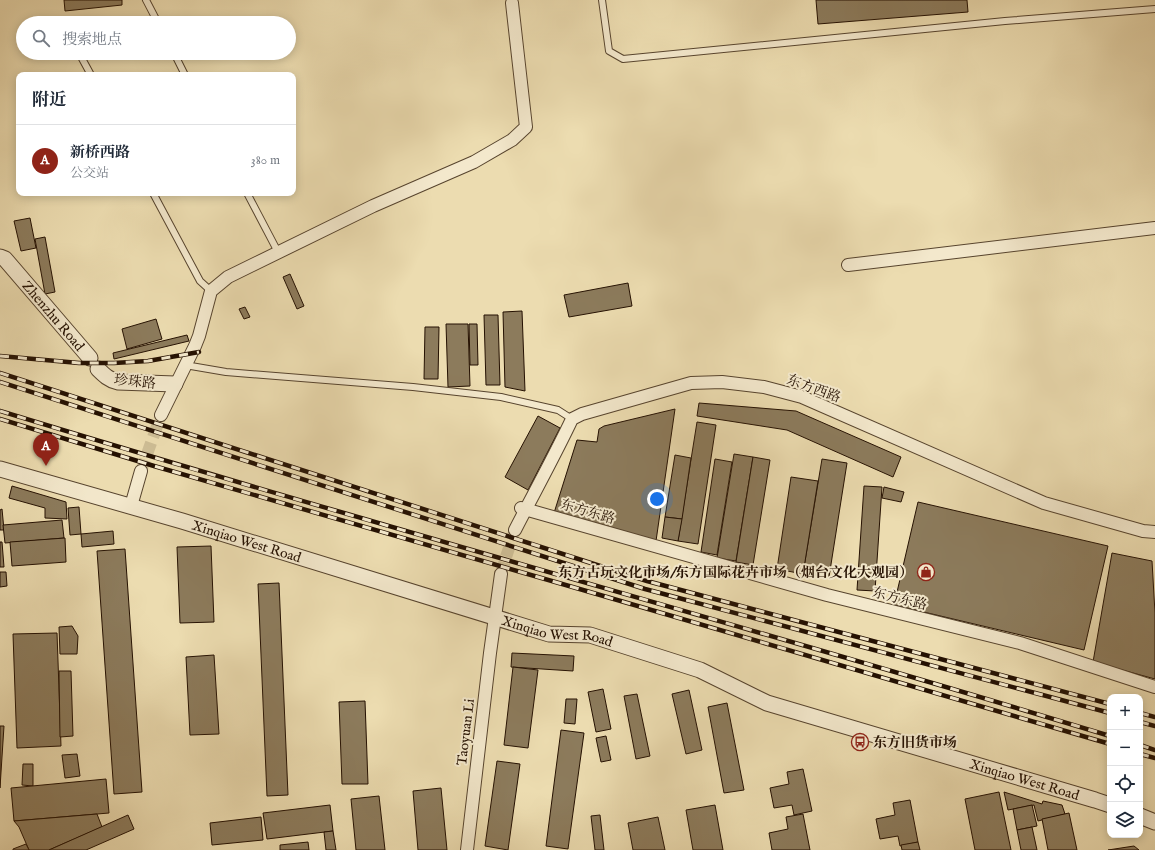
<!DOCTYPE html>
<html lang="zh">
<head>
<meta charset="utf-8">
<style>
	body { margin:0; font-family:"IM FELL English","Noto Serif SC",serif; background:#f2f2f3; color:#1f2937 }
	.controls { position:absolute; right:12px; bottom:12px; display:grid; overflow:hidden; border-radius:8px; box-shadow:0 2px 10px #0003 }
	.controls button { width:36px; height:36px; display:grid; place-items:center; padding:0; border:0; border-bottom:1px solid #e0e1e3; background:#fff; color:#1f2937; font:20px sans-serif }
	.you { position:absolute; left:657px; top:499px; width:14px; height:14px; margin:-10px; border:3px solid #fff; border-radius:50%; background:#1a73e8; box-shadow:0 0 0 6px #1a73e833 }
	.badge { display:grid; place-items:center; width:26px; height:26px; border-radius:50%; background:#8f2418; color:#fff; font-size:13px; font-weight:700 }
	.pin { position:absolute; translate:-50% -33px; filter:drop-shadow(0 1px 2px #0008) }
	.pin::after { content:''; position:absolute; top:21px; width:14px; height:12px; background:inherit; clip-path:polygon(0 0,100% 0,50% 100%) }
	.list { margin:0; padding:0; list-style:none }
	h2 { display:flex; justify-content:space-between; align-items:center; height:52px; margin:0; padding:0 16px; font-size:17px }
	h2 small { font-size:13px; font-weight:400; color:#747a83 }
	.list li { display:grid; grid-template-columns:26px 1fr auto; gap:12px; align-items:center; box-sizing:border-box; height:72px; padding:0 16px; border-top:1px solid #e0e1e3 }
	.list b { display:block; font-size:15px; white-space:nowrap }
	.list p { margin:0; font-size:13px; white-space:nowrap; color:#747a83 }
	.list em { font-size:13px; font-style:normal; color:#747a83 }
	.icon { flex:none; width:22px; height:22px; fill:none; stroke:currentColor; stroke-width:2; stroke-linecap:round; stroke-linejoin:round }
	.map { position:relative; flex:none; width:1155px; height:850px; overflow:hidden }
	.search { position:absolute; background:#fff; box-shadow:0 2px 10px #0003; left:16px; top:16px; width:280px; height:44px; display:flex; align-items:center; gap:10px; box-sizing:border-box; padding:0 14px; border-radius:22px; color:#747a83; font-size:15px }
	.panel { position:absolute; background:#fff; box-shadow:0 2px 10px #0003; left:16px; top:72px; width:280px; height:124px; border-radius:8px }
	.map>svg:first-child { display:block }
	.building { fill:#8c7b5c; stroke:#251102 }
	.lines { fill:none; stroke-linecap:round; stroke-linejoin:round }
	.minor-tunnel { stroke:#cebe96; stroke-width:12; stroke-dasharray:12 6; stroke-linecap:butt }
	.service-casing { stroke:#57442e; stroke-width:8 }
	.minor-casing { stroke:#57442e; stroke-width:14 }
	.tertiary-casing { stroke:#57442e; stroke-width:17 }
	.service { stroke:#f3e8cc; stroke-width:6 }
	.minor { stroke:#f3e8cc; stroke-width:12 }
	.tertiary { stroke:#f3e8cc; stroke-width:15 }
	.rail-casing { stroke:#251102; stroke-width:4.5 }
	.rail { stroke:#f3e8cc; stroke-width:3; stroke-dasharray:9; stroke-linecap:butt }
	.labels { text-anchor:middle; stroke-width:4; stroke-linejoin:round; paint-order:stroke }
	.street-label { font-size:14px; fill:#251102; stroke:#f3e8cc }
	.poi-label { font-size:14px; font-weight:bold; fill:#251102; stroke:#f3e8cc; text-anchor:end }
</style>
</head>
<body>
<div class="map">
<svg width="1155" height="850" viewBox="0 0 1155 850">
	<rect width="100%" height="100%" fill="#ecdcb0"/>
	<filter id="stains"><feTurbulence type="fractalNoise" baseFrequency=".005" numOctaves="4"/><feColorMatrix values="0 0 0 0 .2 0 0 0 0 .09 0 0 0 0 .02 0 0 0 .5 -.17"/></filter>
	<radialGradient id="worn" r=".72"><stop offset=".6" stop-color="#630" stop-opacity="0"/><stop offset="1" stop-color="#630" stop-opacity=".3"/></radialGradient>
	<g class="building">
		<polygon points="64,0 122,0 122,5 65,11"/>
		<polygon points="816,0 967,0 968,12 818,24"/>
		<polygon points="30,218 36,248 21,251 14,221"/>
		<polygon points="45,237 55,292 45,294 35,239"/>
		<polygon points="290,274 304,306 297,309 283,277"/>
		<polygon points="628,283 632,306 569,317 564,295"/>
		<polygon points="245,307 250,317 244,319 239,309"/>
		<polygon points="522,311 525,391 505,387 503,312"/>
		<polygon points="484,315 498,315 500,385 486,385"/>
		<polygon points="156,319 162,339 127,349 122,329"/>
		<polygon points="446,324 468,324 470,386 448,387"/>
		<polygon points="469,324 477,324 478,365 470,365"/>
		<polygon points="425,327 439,327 438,379 424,379"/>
		<polygon points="187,335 189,341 114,359 113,353"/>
		<polygon points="699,403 796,411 901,457 893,477 787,430 697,416"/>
		<polygon points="675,409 656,541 554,513 577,440 597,442 599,429 604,426"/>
		<polygon points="538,416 560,428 528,490 505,477"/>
		<polygon points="697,422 716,425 698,544 678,541"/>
		<polygon points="734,454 753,457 736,561 717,558"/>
		<polygon points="675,455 691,458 682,519 665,517"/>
		<polygon points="753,457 770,460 753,565 736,562"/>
		<polygon points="715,459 732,462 717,555 701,552"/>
		<polygon points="822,459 847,463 829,577 803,573"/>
		<polygon points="791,477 818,481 803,574 777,569"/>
		<polygon points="12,486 66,502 67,519 45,518 45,508 9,498"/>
		<polygon points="864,486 882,487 875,591 857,590"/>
		<polygon points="884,487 904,492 901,502 882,498"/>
		<polygon points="918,502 1108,546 1084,650 894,605"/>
		<polygon points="79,507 81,534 70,535 68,508"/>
		<polygon points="2,509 4,530 0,530 0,510"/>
		<polygon points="665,517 682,519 678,541 662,538"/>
		<polygon points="62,520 64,538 5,543 3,525"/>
		<polygon points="113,531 114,544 82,547 81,534"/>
		<polygon points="65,538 66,562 12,566 10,542"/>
		<polygon points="0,542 2,542 4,567 0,567"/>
		<polygon points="211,546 214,622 180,623 177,547"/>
		<polygon points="125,549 142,792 114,794 97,551"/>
		<polygon points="1112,553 1152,561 1155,613 1155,679 1093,662"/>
		<polygon points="0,572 6,572 7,586 0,587"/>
		<polygon points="279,583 288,795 267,796 258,584"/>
		<polygon points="72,626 78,636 77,654 60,654 59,627"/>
		<polygon points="57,633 61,746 17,748 13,634"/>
		<polygon points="512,653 574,656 573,671 511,667"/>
		<polygon points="214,655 219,734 190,735 186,657"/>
		<polygon points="513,667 538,670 528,748 504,745"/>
		<polygon points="59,671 71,671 73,736 60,737"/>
		<polygon points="603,689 611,729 596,732 588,692"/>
		<polygon points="689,690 702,750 686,754 672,694"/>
		<polygon points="637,694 650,756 636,759 624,696"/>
		<polygon points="566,699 577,699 575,724 564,723"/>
		<polygon points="365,701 368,784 342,784 339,702"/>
		<polygon points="727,703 744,790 724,793 708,707"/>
		<polygon points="0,726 4,726 0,788"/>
		<polygon points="561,730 584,733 568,849 546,846"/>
		<polygon points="606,736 611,760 601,762 596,738"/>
		<polygon points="77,754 80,776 65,778 62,755"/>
		<polygon points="497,761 520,764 508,850 485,846"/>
		<polygon points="23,764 33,764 33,786 22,785"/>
		<polygon points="803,769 812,811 794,815 792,805 774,808 770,788 789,784 787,772"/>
		<polygon points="106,779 109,813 14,821 11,788"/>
		<polygon points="441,788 447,850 418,850 413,791"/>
		<polygon points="999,792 1011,850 975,850 965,799"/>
		<polygon points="1004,792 1042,804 1043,801 1062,805 1065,814 1038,821 1034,805 1008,810"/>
		<polygon points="379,796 385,850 356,850 351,799"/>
		<polygon points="910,800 918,842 900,846 898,836 880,839 876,819 895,815 893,803"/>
		<polygon points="330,805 333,831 267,839 263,813"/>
		<polygon points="715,805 723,850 693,850 686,810"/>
		<polygon points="1032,805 1037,826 1017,830 1013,809"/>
		<polygon points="1069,813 1077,850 1048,850 1042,819"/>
		<polygon points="97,814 102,827 49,850 29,850 19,827 14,821"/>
		<polygon points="803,814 810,850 772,850 769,833 788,829 786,817"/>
		<polygon points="128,815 134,829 86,850 49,850"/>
		<polygon points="600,815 604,850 595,850 591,816"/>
		<polygon points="261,817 263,840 212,845 210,823"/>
		<polygon points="658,817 665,850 633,850 628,823"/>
		<polygon points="1032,827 1037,850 1021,850 1017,830"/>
		<polygon points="333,831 336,850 326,850 324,832"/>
		<polygon points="308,842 309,850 280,850 280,845"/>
		<polygon points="918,842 920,850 902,850 901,845"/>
		<polygon points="26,844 29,850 13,850 13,849"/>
		<polygon points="1134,846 1139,850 1108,850"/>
	</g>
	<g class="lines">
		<g class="minor-tunnel">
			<polyline points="141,471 161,415"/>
			<polyline points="501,574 506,557 515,530"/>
		</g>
		<g class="service-casing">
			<g id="service">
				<polyline points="146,0 158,23"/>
				<polyline points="602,0 609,51 623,59 1005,21 1155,9"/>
				<polyline points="79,53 91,75"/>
				<polyline points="174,53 185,75"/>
				<polyline points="153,193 200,281 211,291"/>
				<polyline points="247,193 278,252"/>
				<polyline points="185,365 226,372 413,387 501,397 558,410 572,419"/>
			</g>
		</g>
		<g class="minor-casing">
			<g id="minor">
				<polyline points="848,265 1155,228"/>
				<polyline points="161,415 195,346 199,336 211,291 228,277 373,206 474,162 512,140 526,127 512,3"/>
				<polyline points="131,506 141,471"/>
				<polyline points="521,508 827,595 1020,643 1155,687"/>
				<path d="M515,530C534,493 554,457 572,419L582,414L691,383L722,382L764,387L802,397L1044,503L1143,531L1155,532"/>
				<polyline points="467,850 490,653 501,574"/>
			</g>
		</g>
		<g class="tertiary-casing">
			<g id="tertiary">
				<path id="s1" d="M0,257L5,259L90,358"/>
				<path d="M98,369C104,375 109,380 118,382L175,384"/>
				<path id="s2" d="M0,469L182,521L549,634L590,635L700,670L767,703L1095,800L1110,805"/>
				<polyline points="1140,816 1155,822"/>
			</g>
		</g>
		<use href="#service" class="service"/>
		<use href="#minor" class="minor"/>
		<use href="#tertiary" class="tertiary"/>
		<g class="rail-casing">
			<g id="rail">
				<polyline points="0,356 79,363 114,363 148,361 199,352"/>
				<polyline points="0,373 647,581 1110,704"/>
				<polyline points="0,382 645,589 1110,713"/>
				<path d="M0,411C369,524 741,624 1110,736"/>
				<polyline points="0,419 154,466 583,590 1110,744"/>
				<polyline points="1140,713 1155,717"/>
				<polyline points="1140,722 1155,726"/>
				<polyline points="1140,745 1155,750"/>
				<polyline points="1140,754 1155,758"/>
			</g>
		</g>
		<use href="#rail" class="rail"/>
	</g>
	<defs>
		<g id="shop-ring" transform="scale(0.9)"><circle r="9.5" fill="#f3e8cc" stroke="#8f2418" stroke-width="1.5"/><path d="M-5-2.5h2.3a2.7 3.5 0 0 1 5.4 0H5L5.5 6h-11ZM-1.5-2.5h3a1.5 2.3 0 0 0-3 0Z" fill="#8f2418"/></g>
		<g id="bus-ring" transform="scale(0.9)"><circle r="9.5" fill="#f3e8cc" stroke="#8f2418" stroke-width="1.5"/><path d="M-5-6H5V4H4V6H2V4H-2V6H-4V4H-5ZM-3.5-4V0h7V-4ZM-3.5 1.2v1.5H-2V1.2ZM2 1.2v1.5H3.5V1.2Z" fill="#8f2418"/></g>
	</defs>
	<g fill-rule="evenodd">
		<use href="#shop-ring" x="926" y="572"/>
		<use href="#bus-ring" x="860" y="742"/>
	</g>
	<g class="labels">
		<g class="street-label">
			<text dy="5" stroke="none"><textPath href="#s1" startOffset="80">Zhenzhu Road</textPath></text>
			<text transform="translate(135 381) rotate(6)" y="5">珍珠路</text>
			<text transform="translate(814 388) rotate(20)" y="5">东方西路</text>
			<text transform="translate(588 511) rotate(16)" y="5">东方东路</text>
			<text dy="5" stroke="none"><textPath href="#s2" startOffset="257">Xinqiao West Road</textPath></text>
			<text transform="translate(900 598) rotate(14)" y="5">东方东路</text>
			<text dy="5" stroke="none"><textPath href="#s2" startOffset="581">Xinqiao West Road</textPath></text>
			<text transform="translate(465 732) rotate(-83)" y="5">Taoyuan Li</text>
			<text dy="5" stroke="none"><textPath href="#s2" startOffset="1073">Xinqiao West Road</textPath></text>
		</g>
		<g class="poi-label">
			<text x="913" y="577">东方古玩文化市场/东方国际花卉市场（烟台文化大观园）</text>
			<text x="873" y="747" text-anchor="start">东方旧货市场</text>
		</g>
	</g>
	<rect width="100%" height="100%" filter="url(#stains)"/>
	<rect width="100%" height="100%" fill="url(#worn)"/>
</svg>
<div class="controls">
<button>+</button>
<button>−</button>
<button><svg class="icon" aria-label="locate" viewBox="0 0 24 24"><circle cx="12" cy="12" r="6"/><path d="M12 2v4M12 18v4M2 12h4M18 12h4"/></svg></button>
<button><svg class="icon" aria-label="layers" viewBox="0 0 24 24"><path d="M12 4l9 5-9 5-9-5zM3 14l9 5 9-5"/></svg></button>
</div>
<div class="you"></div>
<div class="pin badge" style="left:46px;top:466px">A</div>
<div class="search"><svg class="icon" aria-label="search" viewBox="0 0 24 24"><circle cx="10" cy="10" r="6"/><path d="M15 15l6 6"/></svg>搜索地点</div>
<section class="panel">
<h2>附近<small></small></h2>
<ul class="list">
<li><span class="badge">A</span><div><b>新桥西路</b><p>公交站</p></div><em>380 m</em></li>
</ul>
</section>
</div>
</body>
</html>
